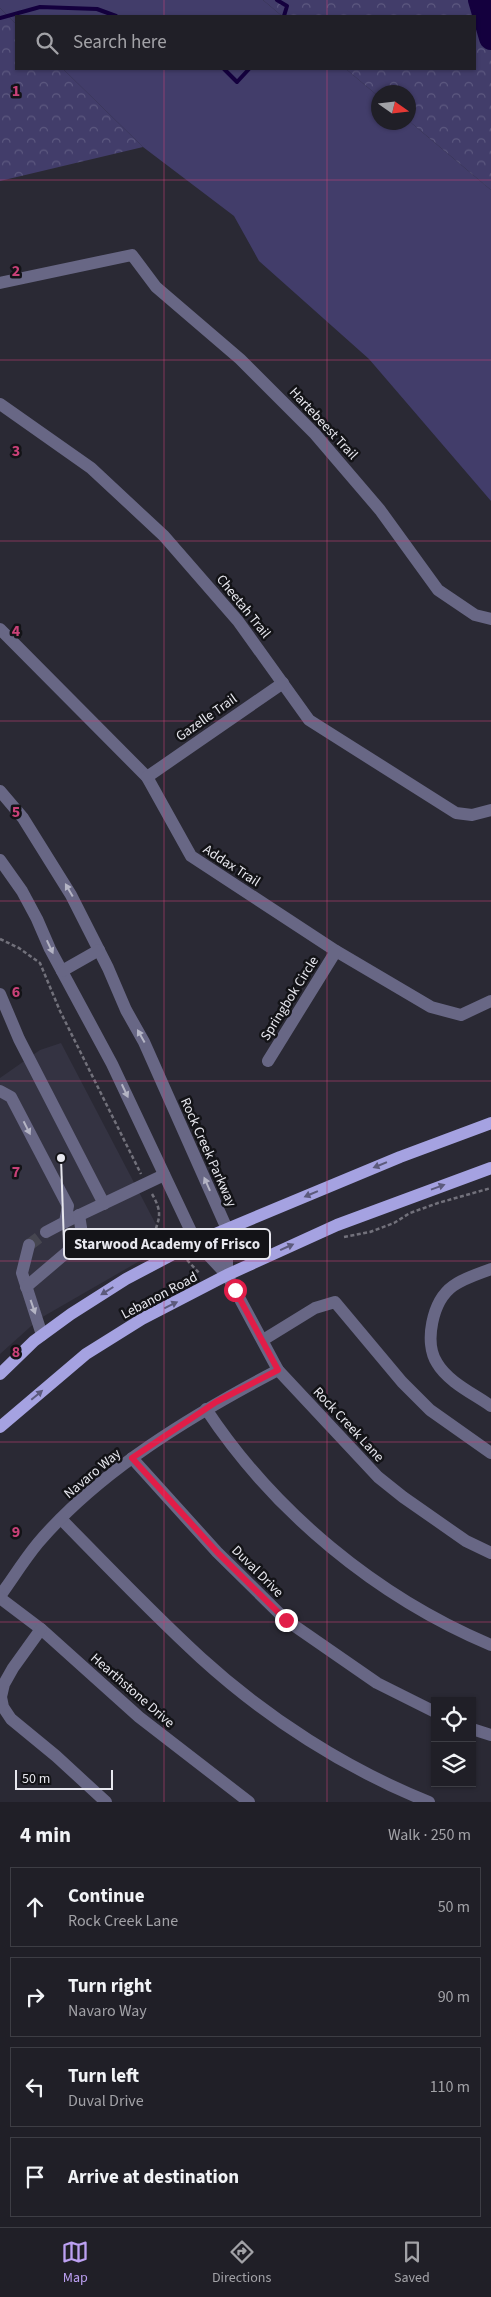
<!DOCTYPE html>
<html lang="en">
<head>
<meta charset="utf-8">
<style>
	body { margin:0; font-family:"Source Sans 3",sans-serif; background:#2d2c33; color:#f1f3f6 }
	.controls { position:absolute; right:15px; bottom:15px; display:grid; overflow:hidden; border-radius:0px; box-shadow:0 1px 4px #0004 }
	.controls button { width:45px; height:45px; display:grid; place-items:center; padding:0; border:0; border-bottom:1px solid #3d3d44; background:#201f27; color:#f1f3f6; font:25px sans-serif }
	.compass { position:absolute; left:371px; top:85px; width:45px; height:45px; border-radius:50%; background:#201f27; box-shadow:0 1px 4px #0004; rotate:104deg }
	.scale { position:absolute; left:15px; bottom:12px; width:98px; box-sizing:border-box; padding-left:5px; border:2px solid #e7e7ee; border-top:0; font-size:14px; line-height:18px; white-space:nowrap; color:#e7e7ee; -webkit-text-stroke:4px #131317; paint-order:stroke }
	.stop { position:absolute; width:15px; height:15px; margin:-11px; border:4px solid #e11d48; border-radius:50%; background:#fff }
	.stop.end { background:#e11d48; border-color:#fff; box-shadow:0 1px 5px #0008 }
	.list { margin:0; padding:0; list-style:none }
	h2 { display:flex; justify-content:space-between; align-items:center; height:65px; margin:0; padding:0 20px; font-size:21px }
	h2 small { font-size:16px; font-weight:400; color:#a2a2a7 }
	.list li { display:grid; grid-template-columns:32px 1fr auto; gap:15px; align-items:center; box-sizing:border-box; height:80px; margin:0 10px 10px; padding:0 10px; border:1px solid #3d3d44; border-radius:0px }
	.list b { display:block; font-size:19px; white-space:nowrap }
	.list p { margin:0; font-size:16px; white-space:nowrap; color:#a2a2a7 }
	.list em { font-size:16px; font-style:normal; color:#a2a2a7 }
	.icon { flex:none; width:28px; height:28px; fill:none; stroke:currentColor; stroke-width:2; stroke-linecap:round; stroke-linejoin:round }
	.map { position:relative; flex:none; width:491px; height:1802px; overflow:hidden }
	.search { position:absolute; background:#201f27; box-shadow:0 1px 4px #0004; left:15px; right:15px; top:15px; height:55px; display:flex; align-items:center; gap:12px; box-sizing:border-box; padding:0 18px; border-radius:0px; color:#a2a2a7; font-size:19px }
	.sheet { height:425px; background:#201f27 }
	nav { display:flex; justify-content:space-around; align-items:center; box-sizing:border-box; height:70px; border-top:1px solid #3d3d44; background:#201f27; font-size:14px; color:#a2a2a7 }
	nav a { display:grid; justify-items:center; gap:2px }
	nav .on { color:#bca0f2 }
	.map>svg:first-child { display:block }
	.built { fill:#343342 }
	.grass { fill:#423d6a }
	.forest { fill:url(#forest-crowns) }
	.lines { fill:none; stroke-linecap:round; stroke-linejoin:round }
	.stream { stroke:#14003e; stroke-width:4 }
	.river { stroke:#14003e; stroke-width:24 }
	.minor-tunnel { stroke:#464650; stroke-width:12; stroke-dasharray:12 6; stroke-linecap:butt }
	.path { stroke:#72717b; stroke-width:2.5; stroke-dasharray:4 2.5; stroke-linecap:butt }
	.minor { stroke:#686785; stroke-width:12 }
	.major { stroke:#a5a2e1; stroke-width:12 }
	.oneway { fill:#b4b4c4 }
	.oneway2 { fill:#5c5a7c }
	.route { stroke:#e11d48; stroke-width:6 }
	.grid { fill:none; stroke:#c94178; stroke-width:1; stroke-opacity:0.55 }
	.labels { text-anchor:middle; stroke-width:5; stroke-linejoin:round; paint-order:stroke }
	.street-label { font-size:14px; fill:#e7e7ee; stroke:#131317 }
	.grid-label { font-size:16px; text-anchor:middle; font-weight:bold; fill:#c94178; stroke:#131317; stroke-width:5; stroke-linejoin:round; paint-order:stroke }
	.leader { fill:none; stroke:#e7e7ee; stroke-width:2 }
	.callout-dot { fill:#e7e7ee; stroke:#131317; stroke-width:2 }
	.callout { fill:#131317; stroke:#e7e7ee; stroke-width:2 }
	.callout-label { font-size:15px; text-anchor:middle; font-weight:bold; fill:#e7e7ee }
</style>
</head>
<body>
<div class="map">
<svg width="491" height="1802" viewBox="0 0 491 1802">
	<defs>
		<pattern id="forest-crowns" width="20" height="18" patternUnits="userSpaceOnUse" patternTransform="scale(1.25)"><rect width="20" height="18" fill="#423d6a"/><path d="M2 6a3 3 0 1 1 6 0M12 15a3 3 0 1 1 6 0" fill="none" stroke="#5d5980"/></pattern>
	</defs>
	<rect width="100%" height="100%" fill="#2a2934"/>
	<polygon class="built" points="61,1043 163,1238 157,1251 39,1319 0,1354 0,1078 40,1050"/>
	<g class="grass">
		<polygon points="0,0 263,0 282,16 16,16 16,24 0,8"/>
		<polygon points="63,69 346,69 378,96 378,122 409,121 491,190 491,501 369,359 259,261 234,216 143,147"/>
	</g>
	<g class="forest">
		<polygon points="263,0 491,0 491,190 409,121 408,92 378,92 378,96 346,69 475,69 475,16 282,16"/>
		<polygon points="0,8 16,24 16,69 63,69 143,147 0,181"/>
	</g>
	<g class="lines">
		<g class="stream">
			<polyline points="277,0 287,6 284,16"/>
			<polyline points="0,18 40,7 97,9 116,16"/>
			<polyline points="224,69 237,82 249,69"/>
		</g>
		<polyline class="river" points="480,0 491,38"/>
		<polyline class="minor-tunnel" points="29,1245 46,1232"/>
		<g class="path">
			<polyline points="0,939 19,948 40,963 60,1011 141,1174"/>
			<path d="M152,1194C155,1199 159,1207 159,1213C160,1224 150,1235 157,1244L169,1240L171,1243"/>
			<polyline points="344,1237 370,1232 394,1223 410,1213 438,1203 491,1188"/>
			<polyline points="187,1260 200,1274"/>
		</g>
		<g class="minor">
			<polyline points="0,283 132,255 156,287 240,359 315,434 380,510 438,590 475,615 491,619"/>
			<polyline points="0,404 91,468 164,536 238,621 309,720 456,813 472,815 491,810"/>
			<polyline points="0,629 147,777 191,856 336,951 431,1007 461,1015 491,1001"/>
			<polyline points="147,777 283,683"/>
			<polyline points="0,791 23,818 71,895 108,968 126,1010 144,1042 227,1229 227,1275"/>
			<polyline points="0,860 22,891 37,919 50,949 112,1064 196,1242 227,1275 278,1370 378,1477 403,1497 466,1541 491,1553"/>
			<polyline points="62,971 99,950"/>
			<polyline points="0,994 19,1039 104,1204"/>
			<polyline points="268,1061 336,951"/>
			<polyline points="0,1091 11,1097 68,1206 65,1222 46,1232"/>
			<polyline points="65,1222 164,1175"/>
			<polyline points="29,1245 22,1273 42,1335"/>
			<path d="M491,1269C478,1274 464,1278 453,1286C432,1301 424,1343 437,1363C448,1382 474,1394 491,1406"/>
			<polyline points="26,1287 80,1241 82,1234 79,1215"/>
			<polyline points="263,1340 315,1308 335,1302 402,1382 430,1410 491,1453"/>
			<path d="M206,1409C274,1512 377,1597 491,1645"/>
			<polyline points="132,1458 217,1552 286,1620 377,1683 435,1712"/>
			<path d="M61,1519C107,1566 153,1614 201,1658C267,1718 346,1769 429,1802"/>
			<path d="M0,1596C13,1578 24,1560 38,1543C100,1470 194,1414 278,1370"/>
			<polyline points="0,1598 41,1629 139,1717 249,1802"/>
			<polyline points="41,1629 13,1668 4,1684 1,1697 3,1707 11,1719 56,1756 106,1802"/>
			<polyline points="472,1729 491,1735"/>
		</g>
		<g class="major">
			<polyline points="0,1374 34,1341 71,1314 126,1279 196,1242 400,1157 491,1123"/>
			<polyline points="0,1427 86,1354 142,1319 227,1275 337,1225 491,1168"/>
		</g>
	</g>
	<defs><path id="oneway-solid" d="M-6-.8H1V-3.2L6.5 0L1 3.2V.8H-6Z" transform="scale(1.25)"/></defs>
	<g class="oneway">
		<use href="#oneway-solid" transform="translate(69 890) rotate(-120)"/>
		<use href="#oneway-solid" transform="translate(50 947) rotate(65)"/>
		<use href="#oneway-solid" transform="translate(141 1036) rotate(-119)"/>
		<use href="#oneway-solid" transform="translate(125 1091) rotate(65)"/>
		<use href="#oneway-solid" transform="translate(27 1128) rotate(63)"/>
		<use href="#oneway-solid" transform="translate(207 1184) rotate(-114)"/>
		<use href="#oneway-solid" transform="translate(33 1307) rotate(71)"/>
	</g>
	<g class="oneway2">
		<use href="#oneway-solid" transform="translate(380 1165) rotate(158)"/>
		<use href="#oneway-solid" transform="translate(438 1187) rotate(-20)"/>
		<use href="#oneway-solid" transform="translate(311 1194) rotate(157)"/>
		<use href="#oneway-solid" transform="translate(287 1247) rotate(-24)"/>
		<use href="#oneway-solid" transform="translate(107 1291) rotate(148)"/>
		<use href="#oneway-solid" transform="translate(171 1305) rotate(-26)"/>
		<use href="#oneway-solid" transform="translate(37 1395) rotate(-40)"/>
	</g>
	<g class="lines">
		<polyline class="route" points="235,1290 278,1370 216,1402 132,1458 217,1552 286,1620"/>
	</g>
	<path class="grid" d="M164,0V16M327,0V16M164,69V1802M327,69V1802M0,180H491M0,360H491M0,541H491M0,721H491M0,901H491M0,1081H491M0,1261H491M0,1442H491M0,1622H491"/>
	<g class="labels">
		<g class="street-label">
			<text transform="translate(324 423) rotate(47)" y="5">Hartebeest Trail</text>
			<text transform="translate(244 606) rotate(51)" y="5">Cheetah Trail</text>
			<text transform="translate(206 717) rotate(-35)" y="5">Gazelle Trail</text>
			<text transform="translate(232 865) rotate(33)" y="5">Addax Trail</text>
			<text transform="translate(289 998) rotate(-58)" y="5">Springbok Circle</text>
			<text transform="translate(209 1152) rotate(66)" y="5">Rock Creek Parkway</text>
			<text transform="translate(159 1295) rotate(-28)" y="5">Lebanon Road</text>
			<text transform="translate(349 1424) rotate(47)" y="5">Rock Creek Lane</text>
			<text transform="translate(92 1473) rotate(-40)" y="5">Navaro Way</text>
			<text transform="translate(258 1571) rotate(45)" y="5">Duval Drive</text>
			<text transform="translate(133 1690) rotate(41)" y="5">Hearthstone Drive</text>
		</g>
	</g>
	<g class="grid-label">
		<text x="16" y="96">1</text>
		<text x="16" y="276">2</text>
		<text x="16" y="456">3</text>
		<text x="16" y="636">4</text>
		<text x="16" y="817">5</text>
		<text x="16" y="997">6</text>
		<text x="16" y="1177">7</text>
		<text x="16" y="1357">8</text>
		<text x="16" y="1537">9</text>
	</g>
	<path class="leader" d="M61 1158L64 1244"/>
	<circle class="callout-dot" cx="61" cy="1158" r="5"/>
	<rect class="callout" x="64" y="1229" width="206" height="30" rx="5"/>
	<g class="callout-label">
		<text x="167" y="1249">Starwood Academy of Frisco</text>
	</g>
</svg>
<div class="controls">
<button><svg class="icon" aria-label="locate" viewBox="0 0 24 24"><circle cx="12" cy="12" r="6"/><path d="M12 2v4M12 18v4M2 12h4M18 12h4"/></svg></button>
<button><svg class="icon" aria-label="layers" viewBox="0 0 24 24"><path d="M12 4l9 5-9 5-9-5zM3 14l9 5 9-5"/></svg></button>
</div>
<svg class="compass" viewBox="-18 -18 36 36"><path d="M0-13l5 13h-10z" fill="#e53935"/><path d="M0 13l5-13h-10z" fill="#a2a2a7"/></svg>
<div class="scale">50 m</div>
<div class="stop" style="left:235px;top:1290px"></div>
<div class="stop end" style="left:286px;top:1620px"></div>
<div class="search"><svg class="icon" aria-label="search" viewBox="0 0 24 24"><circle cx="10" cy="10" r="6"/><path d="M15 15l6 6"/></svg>Search here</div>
</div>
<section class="sheet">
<h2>4 min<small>Walk · 250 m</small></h2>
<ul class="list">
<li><svg class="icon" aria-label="ahead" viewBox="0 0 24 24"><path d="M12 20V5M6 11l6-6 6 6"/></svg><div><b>Continue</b><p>Rock Creek Lane</p></div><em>50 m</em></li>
<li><svg class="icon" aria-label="right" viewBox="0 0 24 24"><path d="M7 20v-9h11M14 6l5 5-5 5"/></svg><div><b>Turn right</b><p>Navaro Way</p></div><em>90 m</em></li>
<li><svg class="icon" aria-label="left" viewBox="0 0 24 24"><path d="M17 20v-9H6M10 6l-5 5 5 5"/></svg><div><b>Turn left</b><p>Duval Drive</p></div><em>110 m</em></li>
<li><svg class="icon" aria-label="arrive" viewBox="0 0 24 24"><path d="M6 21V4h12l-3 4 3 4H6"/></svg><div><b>Arrive at destination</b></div></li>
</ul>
</section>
<nav>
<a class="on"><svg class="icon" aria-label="map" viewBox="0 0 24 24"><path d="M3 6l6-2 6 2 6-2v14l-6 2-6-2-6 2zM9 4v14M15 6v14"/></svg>Map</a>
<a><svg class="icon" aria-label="directions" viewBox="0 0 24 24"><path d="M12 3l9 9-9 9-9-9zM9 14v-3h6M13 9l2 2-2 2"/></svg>Directions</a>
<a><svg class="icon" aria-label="saved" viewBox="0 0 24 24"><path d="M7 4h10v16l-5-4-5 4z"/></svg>Saved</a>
</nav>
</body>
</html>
